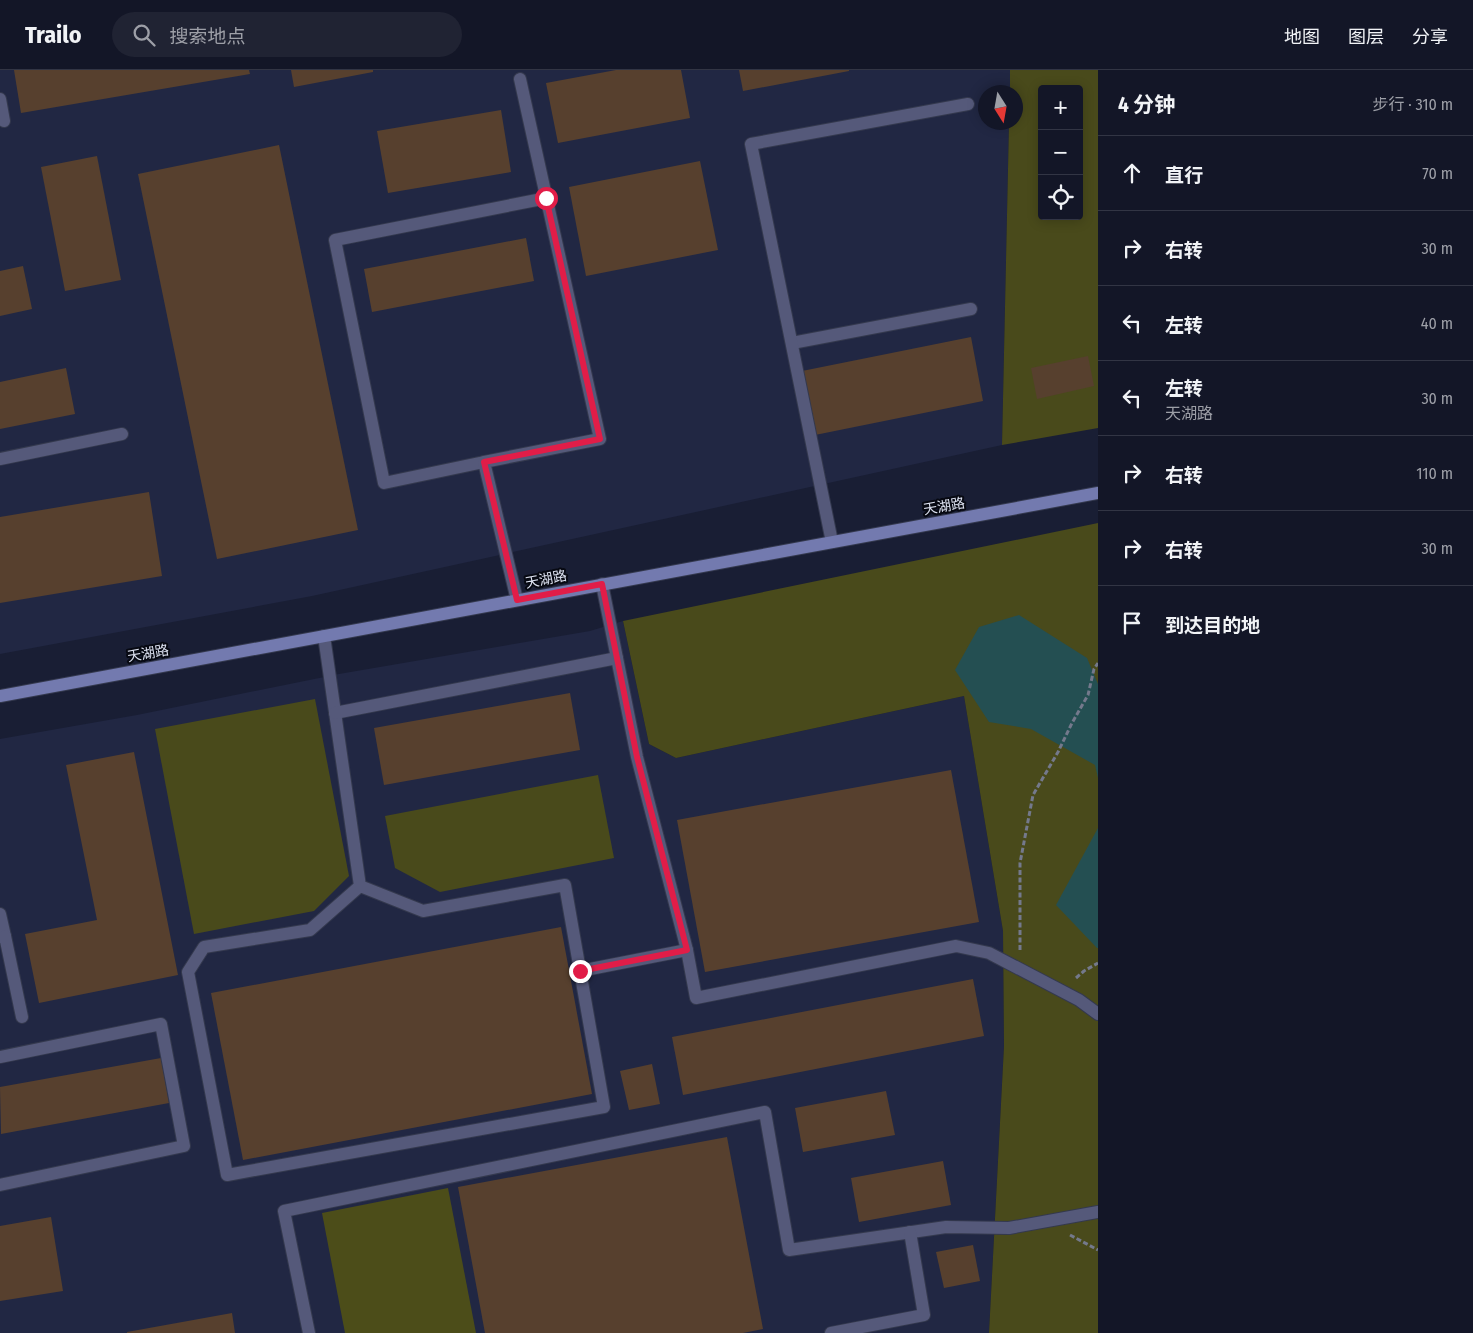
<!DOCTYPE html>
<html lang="zh">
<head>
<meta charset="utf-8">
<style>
	body { margin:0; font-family:"Fira Sans Condensed","Noto Sans SC",sans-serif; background:#202333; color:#f1f3f6 }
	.controls { position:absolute; right:15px; top:15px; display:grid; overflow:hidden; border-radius:5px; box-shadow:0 2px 12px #0003 }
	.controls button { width:45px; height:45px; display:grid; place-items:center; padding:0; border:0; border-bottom:1px solid #323544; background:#131627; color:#f1f3f6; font:25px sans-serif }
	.compass { position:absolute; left:978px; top:15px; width:45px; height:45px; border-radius:50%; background:#131627; box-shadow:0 2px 12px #0003; rotate:169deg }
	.stop { position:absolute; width:15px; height:15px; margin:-11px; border:4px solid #e11d48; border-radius:50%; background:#fff }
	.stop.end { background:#e11d48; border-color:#fff; box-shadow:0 1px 5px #0008 }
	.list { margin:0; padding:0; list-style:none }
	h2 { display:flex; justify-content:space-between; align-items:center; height:65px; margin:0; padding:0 20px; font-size:21px }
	h2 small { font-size:16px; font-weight:400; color:#9d9fa7 }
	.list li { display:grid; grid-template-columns:32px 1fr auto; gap:15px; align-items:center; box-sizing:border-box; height:75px; padding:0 20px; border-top:1px solid #323544 }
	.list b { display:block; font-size:19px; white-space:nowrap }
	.list p { margin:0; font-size:16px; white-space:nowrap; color:#9d9fa7 }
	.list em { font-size:16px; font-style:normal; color:#9d9fa7 }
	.icon { flex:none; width:28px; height:28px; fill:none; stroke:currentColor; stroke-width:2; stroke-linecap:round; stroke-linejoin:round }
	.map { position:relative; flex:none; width:1098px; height:1263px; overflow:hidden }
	header { display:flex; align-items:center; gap:30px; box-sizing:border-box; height:70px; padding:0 25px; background:#131627; border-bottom:1px solid #323544 }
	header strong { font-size:24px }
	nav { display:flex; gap:28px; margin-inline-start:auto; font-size:18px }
	.search { width:350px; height:45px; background:#202333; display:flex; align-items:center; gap:12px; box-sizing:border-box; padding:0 18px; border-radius:28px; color:#9d9fa7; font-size:19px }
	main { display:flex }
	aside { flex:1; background:#131627 }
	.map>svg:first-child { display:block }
	.built { fill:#212743 }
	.green { fill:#494a1b; fill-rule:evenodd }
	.forest { fill:#4c4d19 }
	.water { fill:#244f52 }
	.building { fill:#57402e }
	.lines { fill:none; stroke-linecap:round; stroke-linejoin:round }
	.lane-casing { stroke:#34394e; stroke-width:14 }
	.secondary-casing { stroke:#34394e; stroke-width:14 }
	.path { stroke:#74798c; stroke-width:3; stroke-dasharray:5 2.5; stroke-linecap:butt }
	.lane { stroke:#55597a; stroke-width:12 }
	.secondary { stroke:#737aaf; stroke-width:12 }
	.route { stroke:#e11d48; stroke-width:6 }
	.labels { text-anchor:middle; stroke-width:4; stroke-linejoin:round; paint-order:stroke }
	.street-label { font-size:14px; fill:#dde2f1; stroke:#070912 }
</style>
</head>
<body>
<header>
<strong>Trailo</strong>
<div class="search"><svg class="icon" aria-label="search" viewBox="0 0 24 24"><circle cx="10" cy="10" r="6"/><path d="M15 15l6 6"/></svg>搜索地点</div>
<nav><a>地图</a><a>图层</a><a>分享</a></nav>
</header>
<main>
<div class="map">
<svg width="1098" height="1263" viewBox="0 0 1098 1263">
	<rect width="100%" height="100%" fill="#191e34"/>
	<g class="built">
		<polygon points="0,0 1010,0 1010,22 986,22 986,52 1009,53 1002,375 312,526 0,584"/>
		<polygon points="623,551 649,674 676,688 964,626 1003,861 1004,976 989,1263 0,1263 0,669 137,645 339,604 590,561"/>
	</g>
	<g class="green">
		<path d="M1010,0H1098V358L1002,375L1009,53L1016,52V22H1010ZM1042,19H1079V146H1042Z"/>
		<polygon points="1098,453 1098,1263 989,1263 1004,976 1003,861 964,626 676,688 649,674 623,551"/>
		<polygon points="315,629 349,806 314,841 194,864 155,659"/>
		<polygon points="598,705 614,788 440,822 395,798 385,746"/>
	</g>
	<polygon class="forest" points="448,1118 476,1263 345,1263 322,1143"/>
	<g class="water">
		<polygon points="1019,545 1087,588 1098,614 1098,708 1095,695 1031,659 989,652 955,600 979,557"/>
		<polygon points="1098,758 1098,878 1097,878 1056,835"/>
	</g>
	<g class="building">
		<polygon points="14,0 249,0 250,4 21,43"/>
		<polygon points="291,0 373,0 373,2 294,17"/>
		<polygon points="616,0 681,0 690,48 558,73 546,13"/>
		<polygon points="739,0 849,0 849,1 743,21"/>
		<polygon points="501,40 511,102 388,123 377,61"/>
		<polygon points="279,75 358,460 217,489 138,104"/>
		<polygon points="97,86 121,210 65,221 41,97"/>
		<polygon points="700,91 718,180 586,206 569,117"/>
		<polygon points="526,168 534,211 372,242 364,199"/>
		<polygon points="23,196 32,239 0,246 0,201"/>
		<polygon points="971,267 983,331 815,365 802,301"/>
		<polygon points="1088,286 1094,316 1037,329 1031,298"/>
		<polygon points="66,298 75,344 0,359 0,312"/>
		<polygon points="149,422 162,506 0,533 0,447"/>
		<polygon points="570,623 580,680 384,715 374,658"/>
		<polygon points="134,682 178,905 39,933 25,864 97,850 66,695"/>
		<polygon points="951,700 979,852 705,902 677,750"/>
		<polygon points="561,857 592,1024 243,1090 211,923"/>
		<polygon points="973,909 984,966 683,1025 672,967"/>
		<polygon points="161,988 169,1033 1,1064 0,1017"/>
		<polygon points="652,994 660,1034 629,1040 620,1001"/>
		<polygon points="886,1021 895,1065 803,1082 795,1038"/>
		<polygon points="727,1067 763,1259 743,1263 485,1263 458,1117"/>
		<polygon points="943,1091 951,1135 859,1152 851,1108"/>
		<polygon points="51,1147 63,1221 0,1231 0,1156"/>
		<polygon points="973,1175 980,1211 944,1218 936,1182"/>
		<polygon points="232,1243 235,1263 127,1263 127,1262"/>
	</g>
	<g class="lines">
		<g class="lane-casing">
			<g id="lane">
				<polyline points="0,29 4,51"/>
				<polyline points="792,273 971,239"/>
				<polyline points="0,389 122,364"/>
				<polyline points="484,392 384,413 335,170 547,128"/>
				<polyline points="832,472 751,74 968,34"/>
				<polyline points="602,514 637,687 687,880 696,928 956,876 989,883 1079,930 1098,944"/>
				<polyline points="517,530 484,392 600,369 520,9"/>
				<polyline points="324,566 360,816 310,860 204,877 188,902 227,1105 604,1037 565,815 423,841 360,816"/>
				<polyline points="335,643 617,588"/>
				<polyline points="0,844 5,866 0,867"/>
				<polyline points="5,866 22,947"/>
				<polyline points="580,901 687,880"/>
				<polyline points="0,987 161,954 184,1076 0,1115"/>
				<polyline points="309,1263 284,1141 765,1042 789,1180 946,1157 1009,1158 1098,1142"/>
				<polyline points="831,1263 924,1245 910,1162"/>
			</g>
		</g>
		<g class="secondary-casing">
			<polyline id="secondary" points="0,626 1098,423"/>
		</g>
		<g class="path">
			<polyline points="1020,880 1020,793 1033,725 1058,682 1072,653 1088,625 1094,599 1098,593"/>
			<polyline points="1076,908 1084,901 1098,893"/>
			<polyline points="1070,1165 1098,1180"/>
		</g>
		<use href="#lane" class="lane"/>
		<use href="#secondary" class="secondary"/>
	</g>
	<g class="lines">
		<polyline class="route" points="546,128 600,369 484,392 517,530 602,514 637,687 687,880 580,901"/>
	</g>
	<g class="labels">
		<g class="street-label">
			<text transform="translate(944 436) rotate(-10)" y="5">天湖路</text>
			<text transform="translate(546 509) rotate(-11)" y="5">天湖路</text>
			<text transform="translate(148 583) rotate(-10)" y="5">天湖路</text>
		</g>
	</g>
</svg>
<div class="controls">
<button>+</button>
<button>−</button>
<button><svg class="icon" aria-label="locate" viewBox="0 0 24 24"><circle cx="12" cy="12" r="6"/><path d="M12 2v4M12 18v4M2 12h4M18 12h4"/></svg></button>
</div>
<svg class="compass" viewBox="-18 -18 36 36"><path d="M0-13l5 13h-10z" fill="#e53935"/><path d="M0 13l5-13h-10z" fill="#9d9fa7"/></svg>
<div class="stop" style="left:546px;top:128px"></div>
<div class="stop end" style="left:580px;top:901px"></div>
</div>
<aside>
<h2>4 分钟<small>步行 · 310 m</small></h2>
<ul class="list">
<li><svg class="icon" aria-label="ahead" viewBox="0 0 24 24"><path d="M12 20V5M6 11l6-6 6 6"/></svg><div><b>直行</b></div><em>70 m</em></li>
<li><svg class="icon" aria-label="right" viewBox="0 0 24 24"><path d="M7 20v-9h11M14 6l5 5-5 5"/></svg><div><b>右转</b></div><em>30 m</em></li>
<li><svg class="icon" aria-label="left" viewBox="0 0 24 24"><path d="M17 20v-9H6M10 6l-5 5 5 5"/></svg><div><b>左转</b></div><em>40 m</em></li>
<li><svg class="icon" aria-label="left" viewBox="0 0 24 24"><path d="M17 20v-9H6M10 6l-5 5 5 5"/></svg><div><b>左转</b><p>天湖路</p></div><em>30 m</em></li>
<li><svg class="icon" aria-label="right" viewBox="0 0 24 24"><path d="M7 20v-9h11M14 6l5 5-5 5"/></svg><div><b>右转</b></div><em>110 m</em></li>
<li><svg class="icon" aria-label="right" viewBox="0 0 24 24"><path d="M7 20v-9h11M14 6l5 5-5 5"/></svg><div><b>右转</b></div><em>30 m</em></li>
<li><svg class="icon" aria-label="arrive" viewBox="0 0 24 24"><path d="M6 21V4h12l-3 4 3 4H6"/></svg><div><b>到达目的地</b></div></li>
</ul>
</aside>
</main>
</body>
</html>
